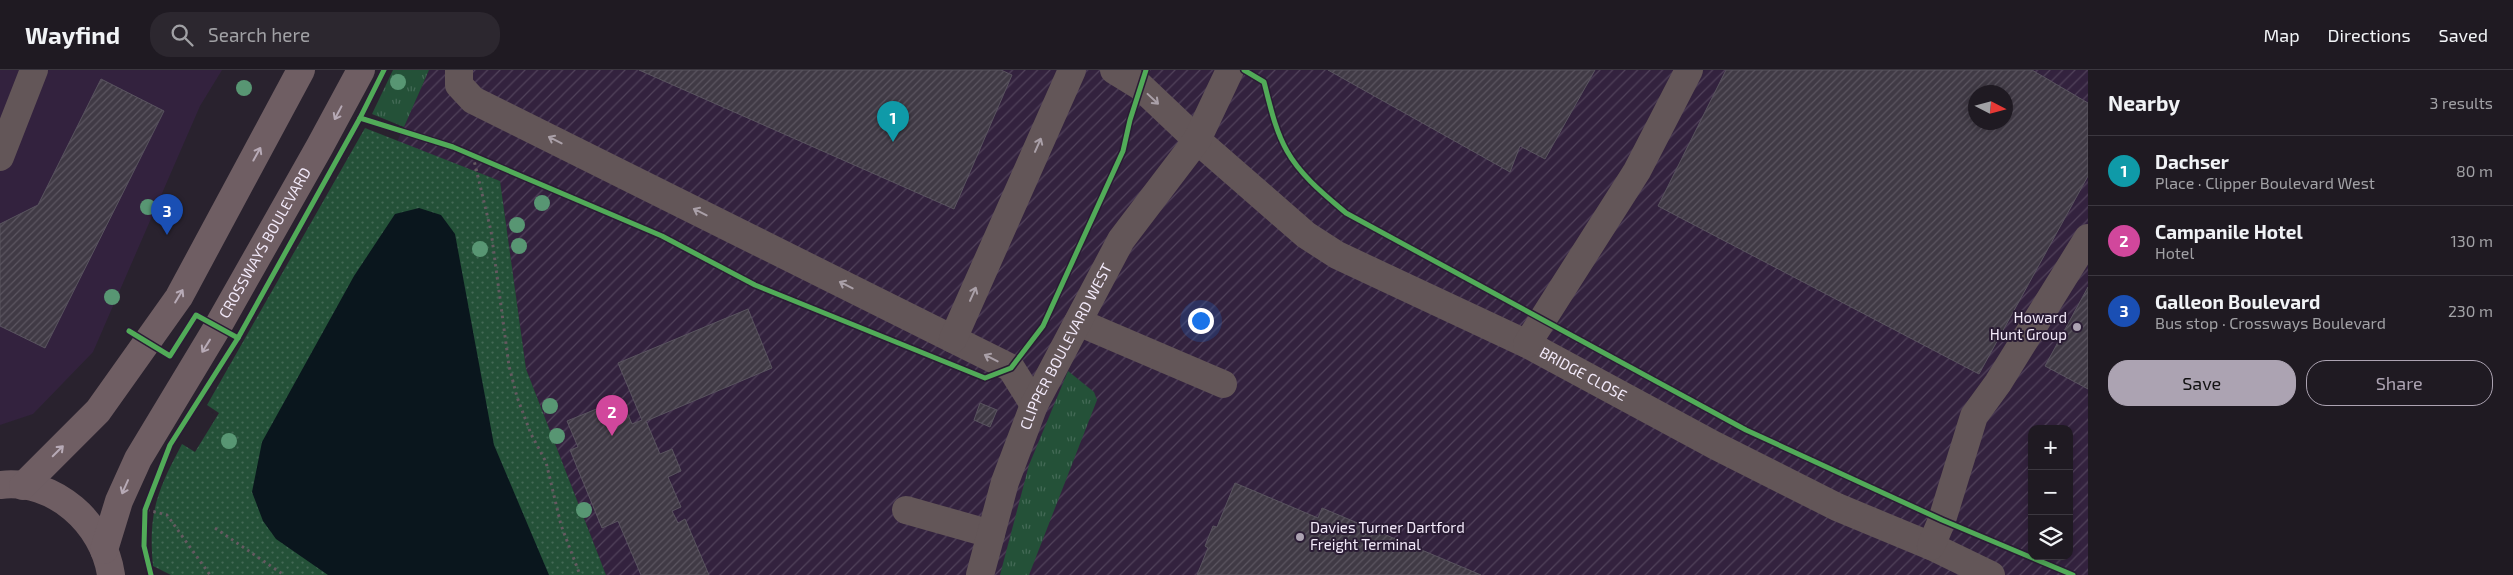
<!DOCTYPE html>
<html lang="en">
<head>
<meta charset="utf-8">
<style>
	body { margin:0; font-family:"Exo 2",sans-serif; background:#2c272f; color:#f1f3f6 }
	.controls { position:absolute; right:15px; bottom:15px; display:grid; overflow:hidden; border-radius:10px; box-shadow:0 2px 8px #0003 }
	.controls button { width:45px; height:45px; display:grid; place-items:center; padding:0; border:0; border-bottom:1px solid #3c3840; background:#1f1a22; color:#f1f3f6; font:25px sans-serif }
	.compass { position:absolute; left:1968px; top:15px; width:45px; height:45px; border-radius:50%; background:#1f1a22; box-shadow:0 2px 8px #0003; rotate:96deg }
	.you { position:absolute; left:1200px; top:250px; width:18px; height:18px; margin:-12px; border:4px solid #fff; border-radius:50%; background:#1a73e8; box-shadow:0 0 0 8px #1a73e833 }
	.badge { display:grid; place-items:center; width:32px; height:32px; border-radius:50%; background:#aca3b2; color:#fff; font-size:16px; font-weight:700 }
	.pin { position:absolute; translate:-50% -41px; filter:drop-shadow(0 1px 2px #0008) }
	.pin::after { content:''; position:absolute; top:26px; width:18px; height:15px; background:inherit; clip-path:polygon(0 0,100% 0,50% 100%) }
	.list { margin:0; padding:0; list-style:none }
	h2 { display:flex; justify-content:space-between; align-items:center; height:65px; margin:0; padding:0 20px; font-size:21px }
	h2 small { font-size:16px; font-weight:400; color:#a1a1a5 }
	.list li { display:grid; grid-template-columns:32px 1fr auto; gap:15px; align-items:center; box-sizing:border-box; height:70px; padding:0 20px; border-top:1px solid #3c3840 }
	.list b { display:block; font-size:19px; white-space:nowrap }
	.list p { margin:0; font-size:16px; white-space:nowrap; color:#a1a1a5 }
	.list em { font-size:16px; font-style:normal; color:#a1a1a5 }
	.actions { display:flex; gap:10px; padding:15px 20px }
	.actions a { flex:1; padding:11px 0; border:1px solid #aca3b2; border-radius:20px; text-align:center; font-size:18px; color:#aca3b2 }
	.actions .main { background:#aca3b2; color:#111 }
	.icon { flex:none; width:28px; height:28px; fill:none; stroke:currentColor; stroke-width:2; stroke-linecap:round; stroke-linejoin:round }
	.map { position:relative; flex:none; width:2088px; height:505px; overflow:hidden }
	header { display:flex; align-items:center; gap:30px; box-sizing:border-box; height:70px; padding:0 25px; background:#1f1a22; border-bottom:1px solid #3c3840 }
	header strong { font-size:24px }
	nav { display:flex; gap:28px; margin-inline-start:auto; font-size:18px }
	.search { width:350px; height:45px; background:#2c272f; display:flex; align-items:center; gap:12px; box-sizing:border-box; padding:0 18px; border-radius:20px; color:#a1a1a5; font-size:19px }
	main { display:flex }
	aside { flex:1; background:#1f1a22 }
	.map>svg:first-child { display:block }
	.built { fill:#33223e }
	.industrial { fill:url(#industrial-furrows); fill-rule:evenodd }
	.grass { fill:url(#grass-tufts) }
	.park { fill:url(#park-dots) }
	.water { fill:#0a161d }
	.building { fill:url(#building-hatch); stroke:#59545f; fill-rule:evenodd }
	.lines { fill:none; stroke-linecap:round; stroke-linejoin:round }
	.path { stroke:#645960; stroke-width:3; stroke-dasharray:2.5 4; stroke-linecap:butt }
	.minor { stroke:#635658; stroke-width:28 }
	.major { stroke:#6f5e63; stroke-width:28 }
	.cycleway-casing { stroke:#2a1c34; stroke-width:8 }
	.cycleway { stroke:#51ab58; stroke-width:5 }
	.tree { fill:#589673 }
	.oneway { stroke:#aaa0a8 }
	.oneway2 { stroke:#b7aab6 }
	.poi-dot { fill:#aca3b2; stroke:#2a1c34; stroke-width:2 }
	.labels { text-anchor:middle; stroke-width:4; stroke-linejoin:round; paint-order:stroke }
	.street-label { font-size:15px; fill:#f2e9f9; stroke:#2a1c34 }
	.poi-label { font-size:15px; fill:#f2e9f9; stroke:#2a1c34; text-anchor:end }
</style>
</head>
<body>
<header>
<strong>Wayfind</strong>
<div class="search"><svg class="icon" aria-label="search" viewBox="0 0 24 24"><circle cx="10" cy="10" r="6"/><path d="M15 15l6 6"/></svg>Search here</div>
<nav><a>Map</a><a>Directions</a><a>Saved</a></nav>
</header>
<main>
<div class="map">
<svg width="2088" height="505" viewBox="0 0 2088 505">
	<defs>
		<pattern id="industrial-furrows" width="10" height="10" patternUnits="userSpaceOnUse" patternTransform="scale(1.25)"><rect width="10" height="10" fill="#33223e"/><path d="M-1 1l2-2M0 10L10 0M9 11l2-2" fill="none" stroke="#51425b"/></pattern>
		<pattern id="grass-tufts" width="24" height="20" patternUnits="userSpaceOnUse" patternTransform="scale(1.25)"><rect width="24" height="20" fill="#245138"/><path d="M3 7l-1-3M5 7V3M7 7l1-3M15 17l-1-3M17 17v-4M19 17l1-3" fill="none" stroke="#446a56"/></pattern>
		<pattern id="park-dots" width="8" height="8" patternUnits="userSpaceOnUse" patternTransform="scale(1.25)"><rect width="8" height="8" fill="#245138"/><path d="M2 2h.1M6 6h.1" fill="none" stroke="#446a56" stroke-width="1.8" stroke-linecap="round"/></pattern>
		<pattern id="building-hatch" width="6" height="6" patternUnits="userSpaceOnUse" patternTransform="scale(1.25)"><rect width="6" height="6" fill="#403a45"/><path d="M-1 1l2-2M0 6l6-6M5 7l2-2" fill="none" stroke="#5c5661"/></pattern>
	</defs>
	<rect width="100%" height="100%" fill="#29222e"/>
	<polygon class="built" points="0,0 222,0 200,36 93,282 33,344 0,355"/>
	<path class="industrial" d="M429,0H2088V505H606L526,299L500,111L397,72ZM1976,22H2006V52H1976ZM2032,359H2069V486H2032Z"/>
	<g class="grass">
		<polygon points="393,0 429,0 404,57 372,44"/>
		<polygon points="1068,301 1094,322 1097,330 1029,505 1000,505 1029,395"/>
	</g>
	<path class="park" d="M365,58L500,111L526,299L606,505H171L153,496C148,443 157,421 182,374L195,382L219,343L207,335Z"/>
	<polygon class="water" points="419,138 441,145 455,164 494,375 549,505 328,505 276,469 263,451 252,422 262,372 354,206 395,144"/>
	<g class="building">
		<polygon points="639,0 1001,0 1012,5 954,139"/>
		<polygon points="1328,0 1595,0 1545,89 1520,76 1510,102"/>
		<path d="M1726,0H2032L2088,33V106L1979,304L1658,136ZM1976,22H2006V52H1976Z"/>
		<polygon points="101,9 164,41 45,278 0,256 0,154 38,135"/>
		<polygon points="2088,217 2088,319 2045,296"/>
		<polygon points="748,239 772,298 646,351 660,384 672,379 681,401 668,407 681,437 672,441 678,453 685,449 709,505 641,505 618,451 602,458 570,380 578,377 567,351 621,329 632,354 642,350 618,293"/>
		<polygon points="980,333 997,340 990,357 974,350"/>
		<polygon points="1235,413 1318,448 1322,438 1481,505 1197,505 1208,478 1205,476 1213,456 1217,457"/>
	</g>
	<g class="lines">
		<g class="path">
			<polyline points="473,86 491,161 509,296 517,327 531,364 546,392 561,455 580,505"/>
			<polyline points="147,440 167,445 210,505"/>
			<polyline points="215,458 284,505"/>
		</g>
		<g class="minor">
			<polyline points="459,0 459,15 473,30 1011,298 1034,335"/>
			<path id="s1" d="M1114,0L1140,16L1197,70L1306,165L1337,185L1527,274L1714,375L1837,437L1931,476L1991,505"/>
			<polyline points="0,87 34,0"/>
			<polyline points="1078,252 1223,314"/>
			<polyline points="953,269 1072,0"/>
			<polyline points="1527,274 1637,101 1689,0"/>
			<polyline points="906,440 991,464"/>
			<polyline points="1931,476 1942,450 1974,346 1998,313 2088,168"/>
			<path id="s2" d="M980,505L1005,412L1034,335L1121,170L1197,70L1230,0"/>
		</g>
		<g class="major">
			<path d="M0,415C54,408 104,454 111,505"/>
			<polyline points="23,416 98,341 179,227 301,0"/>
			<path id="s3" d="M104,480L119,431L138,389L217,258L320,76L361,0"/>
		</g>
		<g class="cycleway-casing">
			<g id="cycleway">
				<path d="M1244,0L1264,12C1270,35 1275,60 1287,81C1301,106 1325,125 1346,143L1746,360L1942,450L2073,505"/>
				<polyline points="360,48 453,77 662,166 755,215 985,308 1011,298 1043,256 1123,81 1130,50 1146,0"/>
				<polyline points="129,261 170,286 196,245 238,268"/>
				<polyline points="151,505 144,476 145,440 170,375 238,268 360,48 384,0"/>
			</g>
		</g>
		<use href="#cycleway" class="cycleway"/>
	</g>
	<g class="tree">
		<circle cx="398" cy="12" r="8"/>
		<circle cx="244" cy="18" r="8"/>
		<circle cx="542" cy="133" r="8"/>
		<circle cx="148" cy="137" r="8"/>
		<circle cx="517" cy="155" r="8"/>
		<circle cx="519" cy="176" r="8"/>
		<circle cx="480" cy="179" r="8"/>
		<circle cx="112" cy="227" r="8"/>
		<circle cx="550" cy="336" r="8"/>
		<circle cx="557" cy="366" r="8"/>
		<circle cx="229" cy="371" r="8"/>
		<circle cx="584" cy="440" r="8"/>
	</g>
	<defs><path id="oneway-shaft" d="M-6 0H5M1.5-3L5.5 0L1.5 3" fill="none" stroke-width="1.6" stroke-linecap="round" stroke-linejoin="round" transform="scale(1.25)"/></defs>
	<g class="oneway">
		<use href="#oneway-shaft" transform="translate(1153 29) rotate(43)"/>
		<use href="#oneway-shaft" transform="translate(555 70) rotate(-153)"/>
		<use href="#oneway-shaft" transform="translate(1038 75) rotate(-66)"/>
		<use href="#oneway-shaft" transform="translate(700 142) rotate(-153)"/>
		<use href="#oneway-shaft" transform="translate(846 215) rotate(-153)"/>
		<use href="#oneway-shaft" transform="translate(973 224) rotate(-66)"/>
		<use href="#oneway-shaft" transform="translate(991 288) rotate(-153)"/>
	</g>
	<g class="oneway2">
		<use href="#oneway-shaft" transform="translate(338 43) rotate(118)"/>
		<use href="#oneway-shaft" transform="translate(257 84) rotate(-61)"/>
		<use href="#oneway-shaft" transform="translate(179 226) rotate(-59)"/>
		<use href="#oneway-shaft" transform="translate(206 276) rotate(122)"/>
		<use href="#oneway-shaft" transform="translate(58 381) rotate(-45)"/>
		<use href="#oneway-shaft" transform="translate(125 417) rotate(114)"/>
	</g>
	<g class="poi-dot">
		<circle cx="2077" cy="257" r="5"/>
		<circle cx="1300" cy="467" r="5"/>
	</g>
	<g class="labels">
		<g class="street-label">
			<text dy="5" stroke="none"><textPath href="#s3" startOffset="348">CROSSWAYS BOULEVARD</textPath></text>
			<text dy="5" stroke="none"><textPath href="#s2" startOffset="245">CLIPPER BOULEVARD WEST</textPath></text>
			<text dy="5" stroke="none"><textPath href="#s1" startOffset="564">BRIDGE CLOSE</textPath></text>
		</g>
		<g class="poi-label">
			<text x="2067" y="253">Howard<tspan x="2067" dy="17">Hunt Group</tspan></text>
			<text x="1310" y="463" text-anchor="start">Davies Turner Dartford<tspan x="1310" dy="17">Freight Terminal</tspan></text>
		</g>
	</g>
</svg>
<div class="controls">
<button>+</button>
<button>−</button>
<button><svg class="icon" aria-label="layers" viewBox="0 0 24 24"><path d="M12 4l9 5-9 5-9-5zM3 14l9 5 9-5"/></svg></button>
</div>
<svg class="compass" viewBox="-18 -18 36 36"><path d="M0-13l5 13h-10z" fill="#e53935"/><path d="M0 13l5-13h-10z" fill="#a1a1a5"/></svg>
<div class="you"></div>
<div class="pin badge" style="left:893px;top:72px;background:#0f9aa8">1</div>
<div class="pin badge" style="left:612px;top:366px;background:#d1479c">2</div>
<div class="pin badge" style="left:167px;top:165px;background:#1a4fb4">3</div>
</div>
<aside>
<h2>Nearby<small>3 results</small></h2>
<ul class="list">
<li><span class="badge" style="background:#0f9aa8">1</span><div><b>Dachser</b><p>Place · Clipper Boulevard West</p></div><em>80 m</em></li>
<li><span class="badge" style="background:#d1479c">2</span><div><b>Campanile Hotel</b><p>Hotel</p></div><em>130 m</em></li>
<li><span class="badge" style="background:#1a4fb4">3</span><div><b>Galleon Boulevard</b><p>Bus stop · Crossways Boulevard</p></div><em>230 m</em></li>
</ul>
<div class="actions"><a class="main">Save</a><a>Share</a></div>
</aside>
</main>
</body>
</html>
